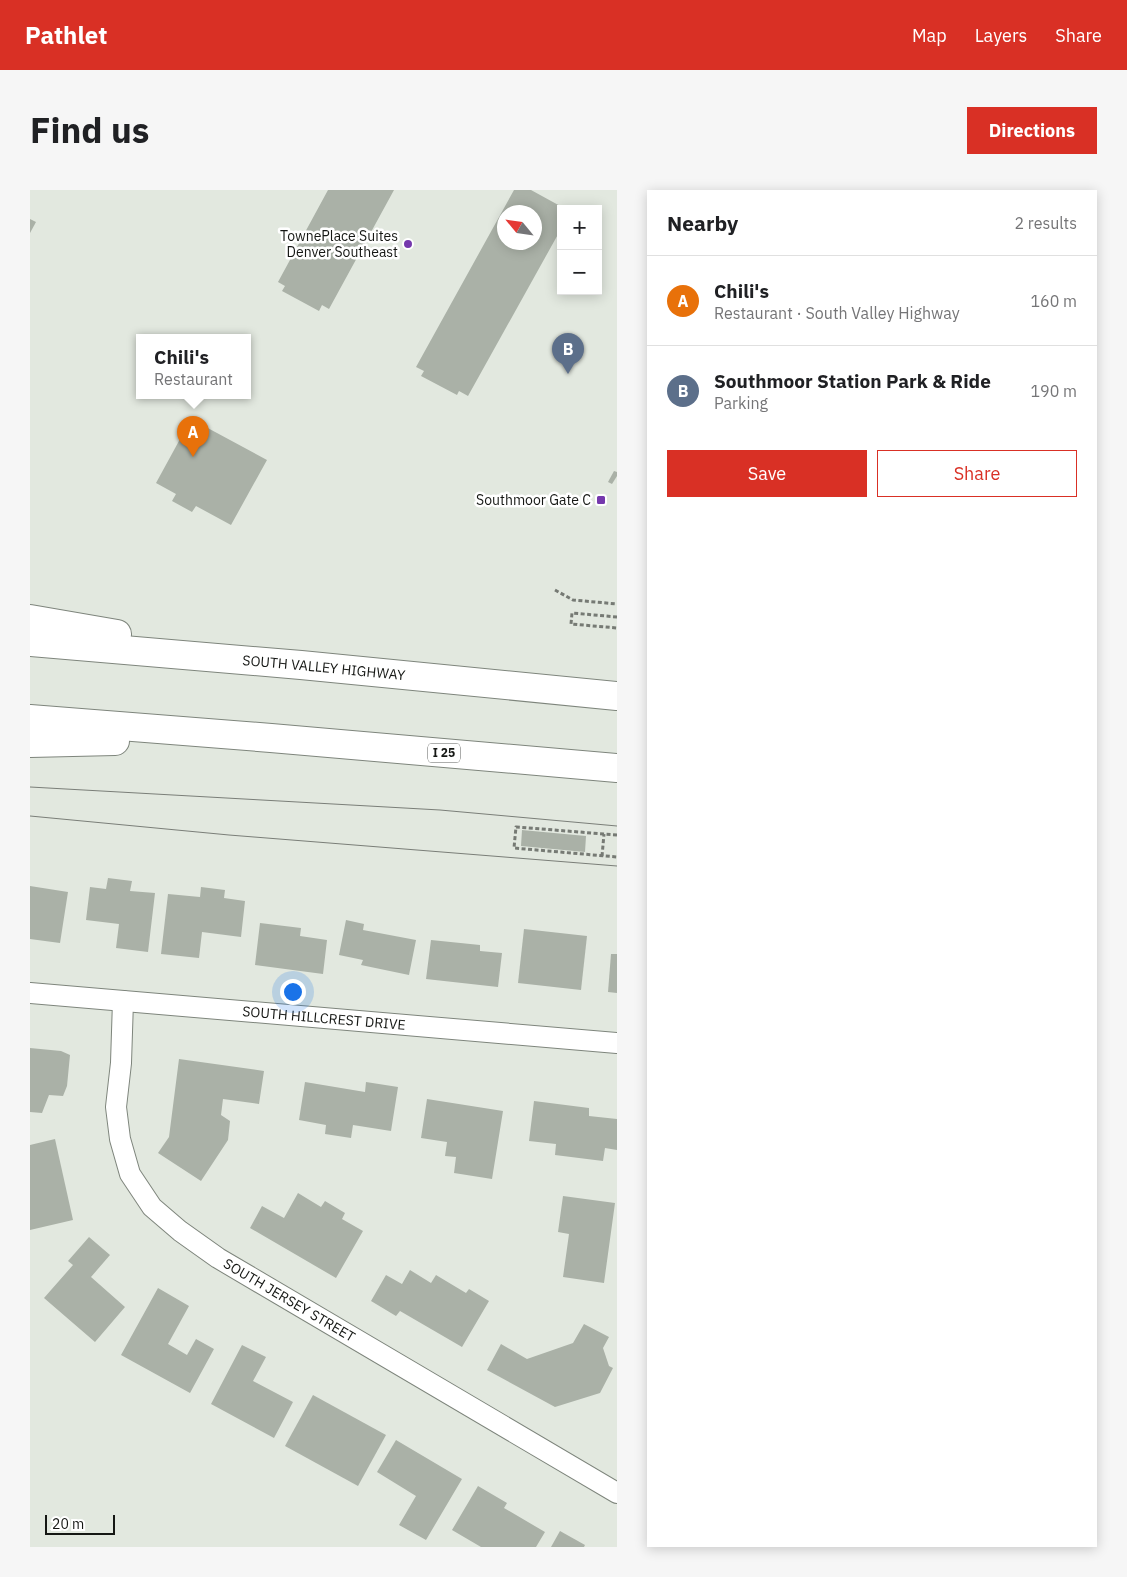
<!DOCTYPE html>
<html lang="en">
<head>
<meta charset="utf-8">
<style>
	body { margin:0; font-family:"IBM Plex Sans",sans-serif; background:#f6f6f6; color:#202124 }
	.controls { position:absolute; right:15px; top:15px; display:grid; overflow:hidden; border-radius:0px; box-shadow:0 2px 12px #0003 }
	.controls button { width:45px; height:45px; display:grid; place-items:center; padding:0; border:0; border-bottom:1px solid #e0e0e0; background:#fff; color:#202124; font:25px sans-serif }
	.compass { position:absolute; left:467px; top:15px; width:45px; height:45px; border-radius:50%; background:#fff; box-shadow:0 2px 12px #0003; rotate:299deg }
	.scale { position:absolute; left:15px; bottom:12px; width:70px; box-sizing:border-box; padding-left:5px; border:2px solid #151714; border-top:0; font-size:14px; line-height:18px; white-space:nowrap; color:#151714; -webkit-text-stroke:4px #fff; paint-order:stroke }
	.you { position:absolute; left:262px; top:801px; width:18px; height:18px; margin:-12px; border:4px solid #fff; border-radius:50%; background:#1a73e8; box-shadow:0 0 0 8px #1a73e833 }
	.badge { display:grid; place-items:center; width:32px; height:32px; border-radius:50%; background:#d93025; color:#fff; font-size:16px; font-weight:700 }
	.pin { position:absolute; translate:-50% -41px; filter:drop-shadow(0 1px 2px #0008) }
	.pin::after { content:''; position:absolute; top:26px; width:18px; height:15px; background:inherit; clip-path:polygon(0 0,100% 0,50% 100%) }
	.popup { position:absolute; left:106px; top:144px; width:115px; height:65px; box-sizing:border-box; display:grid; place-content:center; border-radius:0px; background:#fff; filter:drop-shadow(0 1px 4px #0005); font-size:16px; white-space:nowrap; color:#757577 }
	.popup b { font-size:19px; color:#202124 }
	.popup::after { content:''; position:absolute; left:50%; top:100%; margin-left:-10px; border:10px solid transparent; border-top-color:#fff }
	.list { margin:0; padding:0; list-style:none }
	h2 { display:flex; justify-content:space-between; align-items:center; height:65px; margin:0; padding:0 20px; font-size:21px }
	h2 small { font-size:16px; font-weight:400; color:#757577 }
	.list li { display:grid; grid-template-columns:32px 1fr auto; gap:15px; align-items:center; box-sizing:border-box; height:90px; padding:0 20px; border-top:1px solid #e0e0e0 }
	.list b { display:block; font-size:19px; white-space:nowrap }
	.list p { margin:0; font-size:16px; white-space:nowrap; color:#757577 }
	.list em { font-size:16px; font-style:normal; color:#757577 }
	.actions { display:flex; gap:10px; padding:15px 20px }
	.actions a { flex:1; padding:11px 0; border:1px solid #d93025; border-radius:0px; text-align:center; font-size:18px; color:#d93025 }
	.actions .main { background:#d93025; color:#fff }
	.map { position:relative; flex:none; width:587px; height:1357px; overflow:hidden; border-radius:0px }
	header { display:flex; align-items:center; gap:30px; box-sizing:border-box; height:70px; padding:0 25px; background:#d93025; color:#fff }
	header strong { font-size:24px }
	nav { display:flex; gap:28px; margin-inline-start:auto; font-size:18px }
	.intro { display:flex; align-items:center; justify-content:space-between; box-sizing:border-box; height:120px; padding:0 30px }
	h1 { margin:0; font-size:35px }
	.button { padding:12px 22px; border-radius:0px; background:#d93025; color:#fff; font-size:18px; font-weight:700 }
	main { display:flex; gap:30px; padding:0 30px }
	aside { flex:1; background:#fff; border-radius:0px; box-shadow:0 2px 12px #0003 }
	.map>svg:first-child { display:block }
	.building { fill:#aab1a7; fill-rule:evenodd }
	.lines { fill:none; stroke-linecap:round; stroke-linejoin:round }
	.minor-casing { stroke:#7e857c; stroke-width:22 }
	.motorway-casing { stroke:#7e857c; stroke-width:30 }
	.path { stroke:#767a74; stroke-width:3; stroke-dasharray:4 2.5; stroke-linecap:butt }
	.minor { stroke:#fff; stroke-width:20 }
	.motorway { stroke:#fff; stroke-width:28 }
	.tram { stroke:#7a7e78; stroke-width:1 }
	.poi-dot { fill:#7538ad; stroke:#fff; stroke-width:2 }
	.labels { text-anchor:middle; stroke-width:5; stroke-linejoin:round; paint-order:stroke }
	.shield { fill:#fff; stroke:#5b5d5a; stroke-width:1 }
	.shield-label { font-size:12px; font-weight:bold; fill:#151714 }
	.poi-label { font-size:14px; fill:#151714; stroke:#fff; text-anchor:end }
	.street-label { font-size:14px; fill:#151714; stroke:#fff }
</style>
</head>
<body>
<header>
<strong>Pathlet</strong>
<nav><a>Map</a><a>Layers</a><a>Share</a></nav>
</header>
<div class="intro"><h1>Find us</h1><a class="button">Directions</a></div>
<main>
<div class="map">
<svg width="587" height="1357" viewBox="0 0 587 1357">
	<rect width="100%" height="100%" fill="#e2e8df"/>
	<g class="building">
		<polygon points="298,0 364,0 299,119 292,115 289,121 252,101 255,96 248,92"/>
		<path d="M484,0H501L532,17L530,21L531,39L438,206L429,201L427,205L391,186L394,181L386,177ZM474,22H504V52H474Z"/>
		<polygon points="0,29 6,32 0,43"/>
		<polygon points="161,229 237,270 201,335 166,316 162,322 142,311 146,304 126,293"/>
		<polygon points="584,281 587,282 587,286 582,294 578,292"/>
		<polygon points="492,640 556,646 555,662 491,656"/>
		<polygon points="78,688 102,691 100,701 125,703 118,762 86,758 89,734 56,730 60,697 76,699"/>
		<polygon points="0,696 38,702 30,753 0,749"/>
		<polygon points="171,697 195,700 194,708 215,711 211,747 172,742 169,768 131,764 138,704 170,707"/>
		<polygon points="316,730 334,734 333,740 386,750 379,785 331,775 333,770 309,765"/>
		<polygon points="230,733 271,738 270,746 297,750 293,784 225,775"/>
		<polygon points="494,739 557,746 551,800 488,793"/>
		<polygon points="401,750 450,755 450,761 472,763 468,797 396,789"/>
		<polygon points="581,764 587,764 587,803 578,802"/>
		<polygon points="0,858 31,861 40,865 37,896 33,906 19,905 12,923 0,922"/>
		<polygon points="149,869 234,881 229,914 193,909 191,925 200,931 198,950 171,991 128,963 139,947"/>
		<polygon points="275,892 335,902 336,892 368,897 361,941 323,935 321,948 295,944 296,935 269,930"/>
		<polygon points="397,909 473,921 462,989 424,983 426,967 415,966 417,952 391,948"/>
		<polygon points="504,911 559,918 559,926 587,929 587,960 575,958 573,971 525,965 526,954 499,951"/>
		<polygon points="25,949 43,1030 0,1040 0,955"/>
		<polygon points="268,1003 291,1017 295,1011 315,1023 312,1029 333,1041 306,1088 220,1038 232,1016 254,1028"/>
		<polygon points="533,1006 585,1013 574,1093 533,1087 539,1044 528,1042"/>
		<polygon points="59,1047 80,1065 61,1087 95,1117 65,1152 14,1108 43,1075 38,1071"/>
		<polygon points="380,1080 401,1093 406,1085 436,1103 439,1099 459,1111 432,1157 370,1121 366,1126 341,1111 356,1085 372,1094"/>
		<polygon points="128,1098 159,1116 138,1154 157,1165 166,1149 184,1159 160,1203 91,1165"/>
		<polygon points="554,1134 579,1147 573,1158 579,1176 583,1178 570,1203 525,1217 457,1180 471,1154 497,1169 543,1153"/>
		<polygon points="212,1155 236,1167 223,1191 263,1212 244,1248 181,1214"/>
		<polygon points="283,1205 356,1245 328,1296 255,1256"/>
		<polygon points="366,1250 432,1289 396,1350 369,1335 386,1306 347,1282"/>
		<polygon points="448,1296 477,1313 474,1318 515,1342 506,1357 451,1357 422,1340"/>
		<polygon points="530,1341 555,1355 554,1357 521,1357"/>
	</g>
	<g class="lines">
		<g class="minor-casing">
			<g id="minor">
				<path id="s1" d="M0,803L587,853"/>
				<path id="s2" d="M93,811L91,873L86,917L90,949L100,984L122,1017L150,1041L188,1068L587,1303"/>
			</g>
		</g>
		<g class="motorway-casing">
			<g id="motorway">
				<polyline points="0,429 87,444"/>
				<path id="s3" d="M0,452L271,475L587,506"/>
				<polyline points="0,529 241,548 587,578"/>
				<polyline points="0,553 85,551"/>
			</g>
		</g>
		<g class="path">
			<polyline points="525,400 543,410 587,414"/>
			<polyline points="587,427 542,423 541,434 587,438"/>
			<polyline points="587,645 486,637 484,658 587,667"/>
			<polyline points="572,666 574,644"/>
		</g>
		<use href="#minor" class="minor"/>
		<use href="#motorway" class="motorway"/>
		<g class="tram">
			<polyline points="0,597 410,620 587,636"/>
			<polyline points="0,626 199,645 587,676"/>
		</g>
	</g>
	<g class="poi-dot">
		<circle cx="378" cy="54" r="5"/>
		<rect x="566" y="305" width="10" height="10" rx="2.5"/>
	</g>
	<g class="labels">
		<rect class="shield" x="398" y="553.5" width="32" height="19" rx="4"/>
		<g class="shield-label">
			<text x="414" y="567">I 25</text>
		</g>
		<g class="poi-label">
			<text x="368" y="51">TownePlace Suites<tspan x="368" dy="16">Denver Southeast</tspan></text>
			<text x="561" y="315">Southmoor Gate C</text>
		</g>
		<g class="street-label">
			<text dy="5" stroke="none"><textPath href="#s3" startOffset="295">SOUTH VALLEY HIGHWAY</textPath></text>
			<text dy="5" stroke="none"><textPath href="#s1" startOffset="295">SOUTH HILLCREST DRIVE</textPath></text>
			<text dy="5" stroke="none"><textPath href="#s2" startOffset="381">SOUTH JERSEY STREET</textPath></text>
		</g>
	</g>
</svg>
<div class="controls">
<button>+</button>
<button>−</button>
</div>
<svg class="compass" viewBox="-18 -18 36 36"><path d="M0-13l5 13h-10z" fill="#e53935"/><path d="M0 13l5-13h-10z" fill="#757577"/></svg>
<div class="scale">20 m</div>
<div class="you"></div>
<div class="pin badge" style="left:163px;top:267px;background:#e8710a">A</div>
<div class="popup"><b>Chili's</b>Restaurant</div>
<div class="pin badge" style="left:538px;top:184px;background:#5c6f8a">B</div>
</div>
<aside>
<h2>Nearby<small>2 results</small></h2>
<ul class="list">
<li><span class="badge" style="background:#e8710a">A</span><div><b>Chili's</b><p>Restaurant · South Valley Highway</p></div><em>160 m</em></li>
<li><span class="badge" style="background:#5c6f8a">B</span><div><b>Southmoor Station Park &amp; Ride</b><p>Parking</p></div><em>190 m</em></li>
</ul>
<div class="actions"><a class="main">Save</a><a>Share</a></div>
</aside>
</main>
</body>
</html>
